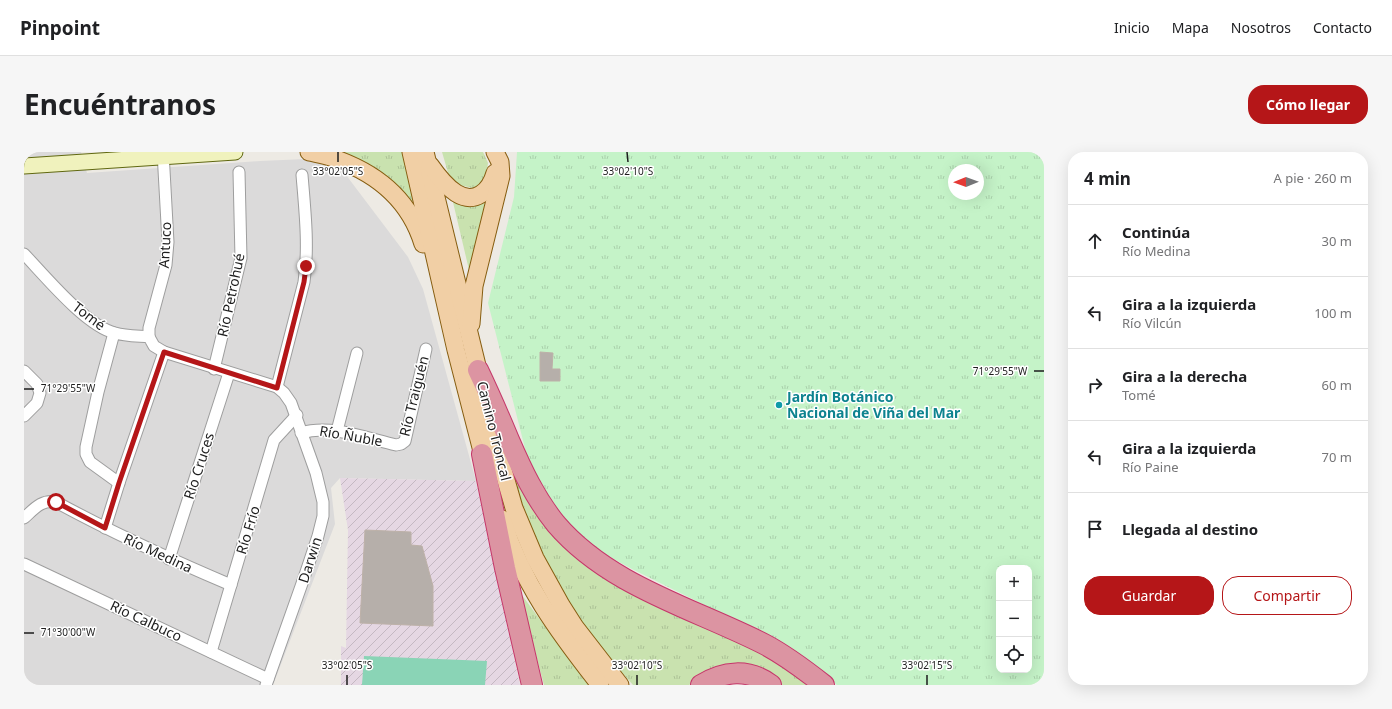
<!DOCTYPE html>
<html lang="es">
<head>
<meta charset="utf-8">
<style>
	body { margin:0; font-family:"Noto Sans",sans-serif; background:#f6f6f6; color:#202124 }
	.controls { position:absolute; right:12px; bottom:12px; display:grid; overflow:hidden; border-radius:8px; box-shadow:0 4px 16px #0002 }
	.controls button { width:36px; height:36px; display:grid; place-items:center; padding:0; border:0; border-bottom:1px solid #e0e0e0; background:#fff; color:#202124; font:20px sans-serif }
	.compass { position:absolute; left:924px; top:12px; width:36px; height:36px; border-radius:50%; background:#fff; box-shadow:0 4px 16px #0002; rotate:269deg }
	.stop { position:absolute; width:12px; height:12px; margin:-9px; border:3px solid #b51618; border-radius:50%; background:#fff }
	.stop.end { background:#b51618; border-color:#fff; box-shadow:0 1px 4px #0008 }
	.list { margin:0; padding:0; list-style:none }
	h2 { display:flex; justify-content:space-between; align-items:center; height:52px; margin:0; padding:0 16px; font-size:17px }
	h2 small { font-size:13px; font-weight:400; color:#757577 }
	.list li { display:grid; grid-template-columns:26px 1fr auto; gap:12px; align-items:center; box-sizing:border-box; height:72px; padding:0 16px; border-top:1px solid #e0e0e0 }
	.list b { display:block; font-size:15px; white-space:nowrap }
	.list p { margin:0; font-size:13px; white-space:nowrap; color:#757577 }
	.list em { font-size:13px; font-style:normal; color:#757577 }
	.actions { display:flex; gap:8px; padding:12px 16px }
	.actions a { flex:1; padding:9px 0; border:1px solid #b51618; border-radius:16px; text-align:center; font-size:14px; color:#b51618 }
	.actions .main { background:#b51618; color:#fff }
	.icon { flex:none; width:22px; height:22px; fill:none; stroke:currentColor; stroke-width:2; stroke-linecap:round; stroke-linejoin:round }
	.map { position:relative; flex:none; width:1020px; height:533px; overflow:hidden; border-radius:16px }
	header { display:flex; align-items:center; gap:24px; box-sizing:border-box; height:56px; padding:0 20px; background:#fff; border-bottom:1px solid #e0e0e0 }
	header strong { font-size:19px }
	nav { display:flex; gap:22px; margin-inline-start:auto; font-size:14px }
	.intro { display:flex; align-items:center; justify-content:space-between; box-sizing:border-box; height:96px; padding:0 24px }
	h1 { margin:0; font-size:28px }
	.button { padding:10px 18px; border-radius:16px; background:#b51618; color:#fff; font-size:14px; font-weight:700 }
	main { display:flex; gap:24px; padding:0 24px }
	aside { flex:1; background:#fff; border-radius:16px; box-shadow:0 4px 16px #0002 }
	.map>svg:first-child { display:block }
	.residential { fill:#dbdada }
	.industrial { fill:url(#industrial-furrows) }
	.grass { fill:url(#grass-tufts) }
	.park { fill:url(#park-tufts); fill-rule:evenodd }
	.pitch { fill:#8ad4b6 }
	.building { fill:#b6afaa; stroke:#bdb1a8 }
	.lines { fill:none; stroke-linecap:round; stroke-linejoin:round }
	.street-casing { stroke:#9e9e9e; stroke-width:13 }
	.secondary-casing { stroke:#606811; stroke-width:17 }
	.primary-casing { stroke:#865d10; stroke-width:19 }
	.highway-casing { stroke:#c5376a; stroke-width:22 }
	.street { stroke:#fff; stroke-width:11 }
	.secondary { stroke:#f0f2bd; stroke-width:15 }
	.primary { stroke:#f1cfa5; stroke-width:17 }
	.highway { stroke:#dc94a2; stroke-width:20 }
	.route { stroke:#b51618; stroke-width:5 }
	.ticks { fill:none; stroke:#1d1d1d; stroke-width:1.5 }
	.culture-dot { fill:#0f9aa8; stroke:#fff; stroke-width:1.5 }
	.labels { text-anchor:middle; stroke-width:3; stroke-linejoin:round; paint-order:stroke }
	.street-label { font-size:14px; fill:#1d1d1d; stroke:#fff }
	.culture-label { font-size:14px; font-weight:bold; fill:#0d838f; stroke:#fff; text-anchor:start }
	.ticks-label { font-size:10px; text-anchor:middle; fill:#1d1d1d; stroke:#fff; stroke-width:3; stroke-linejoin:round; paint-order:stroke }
</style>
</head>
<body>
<header>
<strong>Pinpoint</strong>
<nav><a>Inicio</a><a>Mapa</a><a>Nosotros</a><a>Contacto</a></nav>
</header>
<div class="intro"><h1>Encuéntranos</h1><a class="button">Cómo llegar</a></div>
<main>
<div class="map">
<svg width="1020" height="533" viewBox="0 0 1020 533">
	<defs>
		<pattern id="industrial-furrows" width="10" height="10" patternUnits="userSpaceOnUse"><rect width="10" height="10" fill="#e5d7e3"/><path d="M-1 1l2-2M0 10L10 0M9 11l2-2" fill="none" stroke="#c4b8c2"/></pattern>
		<pattern id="grass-tufts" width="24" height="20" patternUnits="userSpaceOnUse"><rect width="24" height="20" fill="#c9e2af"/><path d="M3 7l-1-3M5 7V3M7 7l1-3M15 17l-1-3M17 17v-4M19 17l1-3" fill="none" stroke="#acc196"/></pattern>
		<pattern id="park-tufts" width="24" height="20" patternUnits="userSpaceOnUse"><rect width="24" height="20" fill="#c5f3c8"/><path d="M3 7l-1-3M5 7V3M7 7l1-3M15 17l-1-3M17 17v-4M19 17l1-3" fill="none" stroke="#a9d0ab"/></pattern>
	</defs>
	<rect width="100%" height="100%" fill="#edeae4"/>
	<polygon class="residential" points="0,0 57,0 63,21 236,9 282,7 319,19 384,105 399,137 452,329 316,326 307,336 311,372 249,533 0,533"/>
	<polygon class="industrial" points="316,326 452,329 496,533 317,533 317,494 322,496 324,378"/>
	<g class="grass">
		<polygon points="309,0 378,0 394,70"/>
		<polygon points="418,0 459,0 464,11 461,31 453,37 427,31"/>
		<polygon points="465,43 446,122 428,46"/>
		<path d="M482,305L536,389L742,502L788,533H756L731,515L706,511L682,522L665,533H609C595,516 578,500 565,482C527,429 502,366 482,305Z"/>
		<polygon points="495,439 564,533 520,533"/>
	</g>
	<path class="park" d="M493,0H1020V533H813L763,494L608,417L571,397L545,373L526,351L506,316L464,151L490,45ZM930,18H954V42H930ZM975,416H1005V518H975Z"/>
	<polygon class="pitch" points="340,504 463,509 461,533 338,533"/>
	<g class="building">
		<polygon points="516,200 529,201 528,217 536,217 536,229 516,229"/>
		<polygon points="341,378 387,380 387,393 398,394 409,434 409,474 336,471"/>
	</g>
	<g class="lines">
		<g class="street-casing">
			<g id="street">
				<path d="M0,102C21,124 62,174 91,181C101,184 114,184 125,185L130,194L140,200L253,235L260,241L267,251L292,321L299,350V364L294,384L281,423L242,533"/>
				<polyline points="90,181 74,240 62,295 62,302 66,310 95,331"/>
				<polyline points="125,185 125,176 142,113 144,90 139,0"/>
				<polyline points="190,217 217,106 215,20"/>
				<polyline points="0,219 13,232 16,241 13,251 0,264"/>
				<path d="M253,235L280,130C285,95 281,59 278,23"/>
				<polyline points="313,279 333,201"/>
				<path d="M277,281C307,272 342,286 372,293L377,292L381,289L402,197"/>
				<path d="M0,366C10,357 18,347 32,350C89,381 148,408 207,433"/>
				<polyline points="81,376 95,331 140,200"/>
				<polyline points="145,407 205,221"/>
				<polyline points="0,412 244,527"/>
				<polyline points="187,500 250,288 273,263"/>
			</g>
		</g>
		<g class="secondary-casing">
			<polyline id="secondary" points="0,14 211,0"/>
		</g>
		<g class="primary-casing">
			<g id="primary">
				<path d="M285,0C294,2 303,3 312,7C354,22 386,49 399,92"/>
				<polyline points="387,0 432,198 462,315"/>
				<polyline points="401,0 475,304 490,356 511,406 537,453 551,475 596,533"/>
				<path d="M406,13C413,23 421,34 432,41C451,53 466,39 471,21"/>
				<polyline points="447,172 450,134 477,24 476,10 471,0"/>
				<path d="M478,367C498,431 535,481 576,533"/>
			</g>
		</g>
		<g class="highway-casing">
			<g id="highway">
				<path d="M454,218C465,241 475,264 485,288C498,318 511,346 532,372C585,434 669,456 740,492C761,503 781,518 800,533"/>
				<polyline points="458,302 481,416 508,533"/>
				<path d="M677,533C699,519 725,516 747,533"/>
			</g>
		</g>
		<use href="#street" class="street"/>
		<use href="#secondary" class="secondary"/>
		<use href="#primary" class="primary"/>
		<use href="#highway" class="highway"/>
	</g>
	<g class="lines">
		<polyline class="route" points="32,350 81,376 95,331 140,200 253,236 280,130 282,114"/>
	</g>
	<path class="ticks" d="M314,0V10M603,0L604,10M1010,219H1020M0,237H10M0,481H10M323,523V533M613,523V533M903,523V533"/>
	<circle class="culture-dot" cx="755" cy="253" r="4"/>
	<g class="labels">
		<g class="street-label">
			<text transform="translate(141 93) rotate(-87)" y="5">Antuco</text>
			<text transform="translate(207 143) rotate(-78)" y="5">Río Petrohué</text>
			<text transform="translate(65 164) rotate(37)" y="5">Tomé</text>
			<text transform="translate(390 244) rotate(-76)" y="5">Río Traiguén</text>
			<text transform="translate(470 279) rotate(76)" y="5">Camino Troncal</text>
			<text transform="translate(327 284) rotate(10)" y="5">Río Ñuble</text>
			<text transform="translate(175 314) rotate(-72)" y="5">Río Cruces</text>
			<text transform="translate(224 378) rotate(-73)" y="5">Río Frío</text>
			<text transform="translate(134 401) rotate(25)" y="5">Río Medina</text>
			<text transform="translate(286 408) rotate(-72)" y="5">Darwin</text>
			<text transform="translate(122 469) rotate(25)" y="5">Río Calbuco</text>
		</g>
		<g class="culture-label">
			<text x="763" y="250">Jardín Botánico<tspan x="763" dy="16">Nacional de Viña del Mar</tspan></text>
		</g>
	</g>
	<g class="ticks-label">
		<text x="314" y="23">33°02'05"S</text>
		<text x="604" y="23">33°02'10"S</text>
		<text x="976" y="223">71°29'55"W</text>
		<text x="44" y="240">71°29'55"W</text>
		<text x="44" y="484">71°30'00"W</text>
		<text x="323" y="517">33°02'05"S</text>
		<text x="613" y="517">33°02'10"S</text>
		<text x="903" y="517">33°02'15"S</text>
	</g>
</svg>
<div class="controls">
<button>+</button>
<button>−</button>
<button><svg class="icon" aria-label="locate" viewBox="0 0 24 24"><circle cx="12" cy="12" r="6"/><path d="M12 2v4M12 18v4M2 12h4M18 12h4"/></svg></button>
</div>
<svg class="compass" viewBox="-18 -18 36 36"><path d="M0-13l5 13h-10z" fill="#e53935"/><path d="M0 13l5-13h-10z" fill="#757577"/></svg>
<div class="stop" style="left:32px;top:350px"></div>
<div class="stop end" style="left:282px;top:114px"></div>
</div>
<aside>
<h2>4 min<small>A pie · 260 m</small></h2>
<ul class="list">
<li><svg class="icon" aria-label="ahead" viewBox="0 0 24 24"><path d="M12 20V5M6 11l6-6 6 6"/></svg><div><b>Continúa</b><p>Río Medina</p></div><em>30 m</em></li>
<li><svg class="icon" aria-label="left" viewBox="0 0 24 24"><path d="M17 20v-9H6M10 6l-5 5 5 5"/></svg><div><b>Gira a la izquierda</b><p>Río Vilcún</p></div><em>100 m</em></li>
<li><svg class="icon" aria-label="right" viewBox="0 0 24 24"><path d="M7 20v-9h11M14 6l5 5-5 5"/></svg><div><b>Gira a la derecha</b><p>Tomé</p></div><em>60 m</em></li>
<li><svg class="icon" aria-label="left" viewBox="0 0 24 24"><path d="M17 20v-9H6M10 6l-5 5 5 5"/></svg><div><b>Gira a la izquierda</b><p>Río Paine</p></div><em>70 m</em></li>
<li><svg class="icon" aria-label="arrive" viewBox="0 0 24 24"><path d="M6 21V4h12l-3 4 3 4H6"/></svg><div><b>Llegada al destino</b></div></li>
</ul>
<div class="actions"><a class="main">Guardar</a><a>Compartir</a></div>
</aside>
</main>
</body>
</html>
